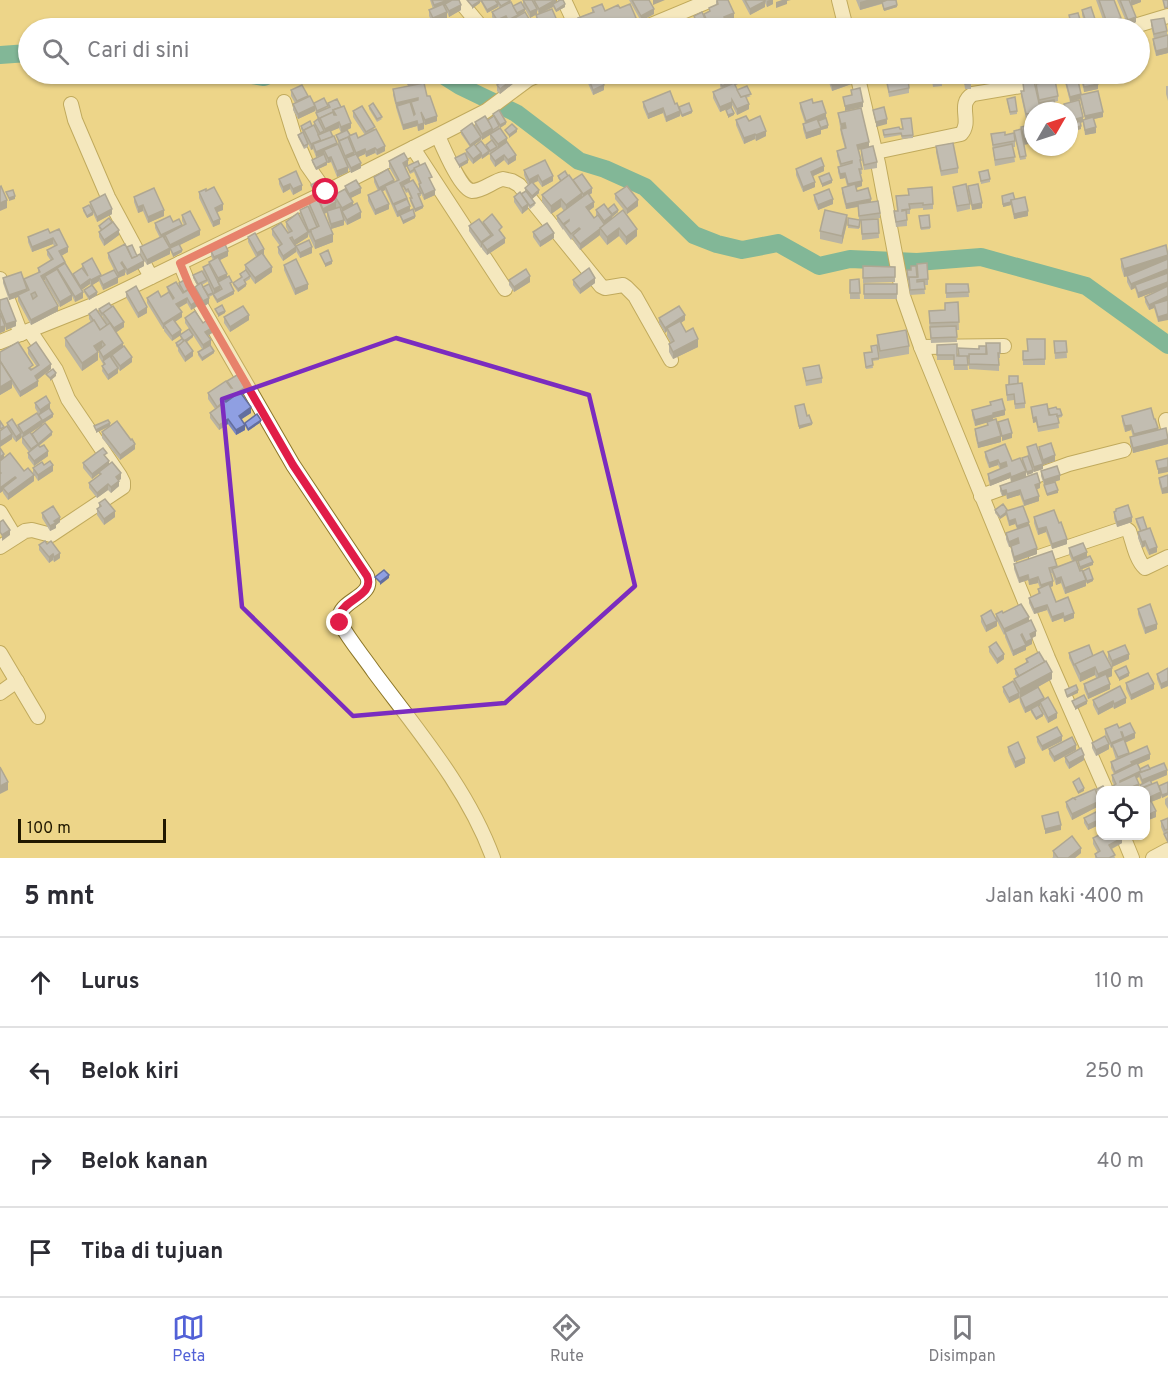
<!DOCTYPE html>
<html lang="id">
<head>
<meta charset="utf-8">
<style>
	body { margin:0; font-family:Overpass,sans-serif; background:#f7f7f7; color:#2b2b33 }
	.controls { position:absolute; right:18px; bottom:18px; display:grid; overflow:hidden; border-radius:12px; box-shadow:0 2px 4px #0004 }
	.controls button { width:54px; height:54px; display:grid; place-items:center; padding:0; border:0; border-bottom:2px solid #e1e1e2; background:#fff; color:#2b2b33; font:30px sans-serif }
	.compass { position:absolute; left:1024px; top:102px; width:54px; height:54px; border-radius:50%; background:#fff; box-shadow:0 2px 4px #0004; rotate:51deg }
	.scale { position:absolute; left:18px; bottom:15px; width:148px; box-sizing:border-box; padding-left:6px; border:3px solid #211800; border-top:0; font-size:16px; line-height:21px; white-space:nowrap; color:#211800; -webkit-text-stroke:4px #edd689; paint-order:stroke }
	.stop { position:absolute; width:18px; height:18px; margin:-14px; border:4px solid #e11d48; border-radius:50%; background:#fff }
	.stop.end { background:#e11d48; border-color:#fff; box-shadow:0 2px 6px #0008 }
	.list { margin:0; padding:0; list-style:none }
	h2 { display:flex; justify-content:space-between; align-items:center; height:78px; margin:0; padding:0 24px; font-size:26px }
	h2 small { font-size:20px; font-weight:400; color:#7c7c81 }
	.list li { display:grid; grid-template-columns:39px 1fr auto; gap:18px; align-items:center; box-sizing:border-box; height:90px; padding:0 24px; border-top:2px solid #e1e1e2 }
	.list b { display:block; font-size:22px; white-space:nowrap }
	.list em { font-size:20px; font-style:normal; color:#7c7c81 }
	.icon { flex:none; width:33px; height:33px; fill:none; stroke:currentColor; stroke-width:2; stroke-linecap:round; stroke-linejoin:round }
	.map { position:relative; flex:none; width:1168px; height:858px; overflow:hidden }
	.search { position:absolute; background:#fff; box-shadow:0 2px 4px #0004; left:18px; right:18px; top:18px; height:66px; display:flex; align-items:center; gap:15px; box-sizing:border-box; padding:0 21px; border-radius:33px; color:#7c7c81; font-size:22px }
	.sheet { height:438px; background:#fff }
	nav { display:flex; justify-content:space-around; align-items:center; box-sizing:border-box; height:84px; border-top:2px solid #e1e1e2; background:#fff; font-size:16px; color:#7c7c81 }
	nav a { display:grid; justify-items:center; gap:3px }
	nav .on { color:#5261d7 }
	.map>svg:first-child { display:block }
	.lines { fill:none; stroke-linecap:round; stroke-linejoin:round }
	.river { stroke:#0093a9; stroke-width:18 }
	.minor-casing { stroke:#8c7628; stroke-width:16 }
	.minor { stroke:#fff; stroke-width:14 }
	.wall { fill:#7b89c2; fill-rule:evenodd }
	.shaded-wall { fill:#646f9e }
	.building { fill:#8f9fe2; stroke:#646f9e; stroke-width:1.5; fill-rule:evenodd }
	.route { stroke:#e11d48; stroke-width:8 }
	.marked { fill:none; stroke:#7b2cbf; stroke-width:4.5; stroke-linejoin:round }
</style>
</head>
<body>
<div class="map">
<svg width="1168" height="858" viewBox="0 0 1168 858">
	<rect width="100%" height="100%" fill="#edd689"/>
	<g class="lines">
		<g class="river">
			<polyline points="0,55 28,53"/>
			<polyline points="246,74 264,77 271,74"/>
			<polyline points="441,74 460,86 516,113 579,161 605,169 645,187 694,235 717,244 742,250 778,243 819,266 850,259 917,262 981,257 1086,286 1168,345"/>
		</g>
		<g class="minor-casing">
			<g id="minor">
				<polyline points="459,0 482,28"/>
				<polyline points="564,0 577,28"/>
				<polyline points="839,0 846,28"/>
				<polyline points="644,28 711,0"/>
				<polyline points="1128,28 1168,16"/>
				<polyline points="857,74 878,163 903,296 921,347 1048,658 1106,790"/>
				<polyline points="284,102 294,135 307,165 326,192"/>
				<polyline points="71,104 75,120 108,197 151,277"/>
				<path d="M438,136C443,147 461,190 472,191C483,191 493,181 503,179L512,181L519,185L601,286L605,288L623,285L626,287L635,296L671,360"/>
				<polyline points="413,148 505,289"/>
				<path d="M876,152L961,134C973,121 956,104 973,94L1039,83L1045,79L1046,74"/>
				<path d="M180,263L189,285L293,465L367,576C375,595 345,599 340,614C340,616 340,621 340,623C350,641 363,656 374,672C418,731 468,789 493,858"/>
				<polyline points="0,279 21,334"/>
				<polyline points="0,342 98,303 326,192 486,111 529,79 541,74"/>
				<polyline points="921,347 1004,346"/>
				<polyline points="1166,420 1168,428"/>
				<polyline points="981,496 1069,464 1124,450"/>
				<polyline points="0,512 15,537"/>
				<polyline points="0,547 25,531 32,530 51,535 123,487 123,482 120,476 68,399 56,370 30,331"/>
				<path d="M1036,558L1125,528L1129,531C1133,542 1136,560 1145,568L1168,557"/>
				<polyline points="0,653 38,717"/>
				<polyline points="0,693 17,681"/>
				<polyline points="1123,836 1132,858"/>
				<polyline points="1153,858 1168,850"/>
			</g>
		</g>
		<use href="#minor" class="minor"/>
	</g>
	<g class="wall">
		<polygon points="430,0 459,0 461,10 449,17 447,12 447,18 433,24 429,16 429,10 433,9"/>
		<polygon points="480,0 510,0 510,2 513,6 523,4 523,0 556,0 556,3 565,7 556,12 553,7 540,14 559,25 576,28 539,28 536,21 536,15 539,14 537,10 537,14 530,18 525,9 525,11 518,16 529,24 521,28 530,28 513,28 511,23 508,25 506,21 497,26 492,17 492,12 499,8 498,6 498,7 487,13"/>
		<polygon points="629,0 649,0 654,14 641,21"/>
		<polygon points="716,0 734,18 726,22 728,28 697,28 694,21 694,16 704,16 704,14 709,11 709,8 716,5"/>
		<polygon points="742,0 773,0 773,4 767,7 765,3 765,7 750,15"/>
		<polygon points="856,0 896,0 897,7 884,11 882,4 860,10"/>
		<polygon points="1096,0 1114,0 1121,26 1114,28 1106,28"/>
		<polygon points="1117,0 1141,0 1141,2 1132,5 1136,22 1128,26"/>
		<polygon points="592,8 605,11 620,8 636,23 626,28 580,28 578,23 578,18 592,12"/>
		<polygon points="1082,10 1096,27 1086,28 1082,15"/>
		<polygon points="1151,20 1167,31 1167,35 1168,35 1168,53 1156,56 1153,44 1154,39 1151,25"/>
		<polygon points="498,74 518,74 519,79 500,94 497,91 497,85 505,79 503,77 501,78"/>
		<polygon points="584,74 610,74 601,77 604,90 593,95"/>
		<polygon points="721,74 745,81 735,85 737,90 751,96 746,98 749,109 737,115 732,105 732,107 720,112 713,98 713,92 721,89 720,86 720,80 722,80"/>
		<polygon points="827,74 855,74 857,82 832,91 827,77"/>
		<polygon points="931,74 941,74 942,86 933,87"/>
		<polygon points="963,74 974,74 975,84 971,84 971,89 965,89"/>
		<polygon points="987,74 1002,74 1002,78 988,80"/>
		<polygon points="1028,74 1040,74 1040,76 1029,79"/>
		<polygon points="1080,74 1095,74 1098,89 1084,92"/>
		<polygon points="1056,75 1069,78 1081,95 1103,117 1094,119 1096,133 1085,135 1083,122 1080,123 1081,129 1073,131 1072,125 1069,126 1069,111 1065,111 1064,104 1083,120 1085,119 1080,99 1070,102 1065,82 1058,84"/>
		<polygon points="406,77 421,83 427,96 437,121 425,125 424,124 424,129 418,131 417,126 403,130 397,111 393,95 393,89 408,86"/>
		<polygon points="887,83 909,88 909,93 889,97"/>
		<polygon points="1023,83 1036,89 1036,84 1058,96 1058,101 1054,102 1033,111 1033,118 1026,119 1021,96 1021,91 1023,91"/>
		<polygon points="1166,86 1168,86 1168,101 1166,94"/>
		<polygon points="291,90 308,97 314,103 328,108 328,103 351,128 341,133 339,128 330,131 348,172 337,177 331,162 327,163 327,165 316,170 312,162 312,160 324,155 324,154 316,157 313,149 311,150 308,143 308,147 304,149 298,137 298,135 304,134 301,129 301,126 312,126 319,135 314,124 314,122 318,120 316,113 315,109 315,111 298,119 293,110 293,104 295,103 291,96"/>
		<polygon points="1007,99 1017,111 1017,114 1010,115"/>
		<polygon points="643,102 675,104 679,107 692,113 682,117 680,114 680,116 666,122 663,113 648,119 643,107"/>
		<polygon points="800,103 813,103 826,119 828,128 821,130 821,134 806,139 803,129 803,124 805,123 800,108"/>
		<polygon points="369,106 382,119 377,122 369,109"/>
		<polygon points="353,111 375,130 385,151 377,155 375,153 366,157 365,154 358,157 361,168 351,173 346,164 346,161 345,161 339,146 336,135 350,135 358,138 365,135 353,117"/>
		<polygon points="838,113 869,147 877,162 877,168 864,170 861,154 861,149 859,150 861,165 862,174 860,174 862,186 856,188 857,191 871,202 880,213 880,218 873,219 878,219 879,238 862,240 861,221 860,221 859,229 848,228 848,218 859,220 858,207 846,209 842,193 842,188 847,186 845,178 840,179 838,172 838,167 840,166 837,156 837,151 845,149 841,134"/>
		<path d="M493,114L506,124L500,128L499,126V128L516,160L508,165L504,160L495,167L490,159V154L489,152V154L482,159L481,157L473,164L466,155V150L470,147L461,134V131L475,127V122L488,120L493,117ZM490,134V139L492,141L486,145V147L475,146L474,145L481,140V138L482,140Z"/>
		<polygon points="736,120 749,121 766,136 756,141 755,139 744,144 736,125"/>
		<polygon points="1033,124 1024,145 1026,159 1020,160 1014,131 1021,132 1021,127"/>
		<polygon points="900,129 913,135 913,138 902,139 901,135 884,138 883,130"/>
		<polygon points="991,134 1005,135 1015,141 1015,147 1013,147 1015,162 995,166"/>
		<polygon points="936,146 958,168 958,173 941,176 936,152"/>
		<path d="M389,161L408,165L420,166L431,183L435,195L424,200L421,193V196H419L423,208L415,212L410,201V198H411L408,192L406,193L403,187H402L410,210L415,218L403,224L400,216L397,217L385,190L383,191L389,209L375,215L368,201V195L378,191L374,182V177L394,182L397,181L389,167ZM407,166L410,174L414,172L419,184V190L410,181L405,167Z"/>
		<polygon points="796,169 824,171 813,176 815,187 803,192 796,175"/>
		<polygon points="524,170 553,181 542,187 538,181 533,183 539,193 532,199 535,205 530,209 528,206 528,209 522,214 514,202 514,197 521,194 525,191 525,188 528,185 524,175"/>
		<polygon points="979,172 990,179 990,182 981,184"/>
		<polygon points="558,176 568,176 573,181 592,193 589,195 594,207 589,211 594,218 596,216 596,210 608,209 618,212 612,217 612,219 637,236 626,245 619,236 607,245 600,236 600,235 580,250 573,240 573,238 571,240 564,230 564,229 563,230 557,221 557,216 564,211 561,207 551,214 542,202 542,195 560,181 558,178"/>
		<polygon points="279,179 302,190 293,195 290,189 283,193 279,184"/>
		<path d="M345,186L361,193L350,198L353,205L361,218L347,225L344,220V225L331,229L333,242L315,249L308,234V237L295,245L296,252L283,261L278,253V247L280,246L272,235V229L288,233H289L286,227V222L302,221L300,215V210L309,208V203L318,201V198H334V195L345,190ZM327,213V216L331,229L324,214Z"/>
		<polygon points="968,186 982,208 972,210 968,191"/>
		<polygon points="953,187 970,204 970,209 957,212 953,192"/>
		<polygon points="908,189 933,204 933,209 923,210 923,208 910,209 910,214 907,214 907,226 896,227 894,211 897,211 896,196 908,195"/>
		<polygon points="199,192 223,210 217,212 220,224 213,227 199,198"/>
		<polygon points="615,194 638,206 627,214 615,199"/>
		<polygon points="814,195 833,204 818,210 814,200"/>
		<polygon points="1002,196 1015,200 1028,216 1014,219 1011,205 1003,207"/>
		<polygon points="134,197 164,216 148,223 143,211 138,213 134,202"/>
		<polygon points="90,202 112,214 97,222 93,213 93,215 87,218 83,211 83,208 90,207"/>
		<polygon points="182,215 200,235 179,245 182,252 173,257 170,249 170,254 147,265 140,253 140,247 160,238 155,228 155,223 173,222 182,226 184,225 182,221"/>
		<polygon points="929,215 930,229 921,230 919,216"/>
		<polygon points="483,222 502,233 501,233 505,243 487,255 482,249 482,247 481,248 469,231 469,226 483,224"/>
		<polygon points="847,223 842,244 820,239 820,231"/>
		<polygon points="99,226 119,235 104,246 99,237 99,232 101,231 99,228"/>
		<polygon points="533,232 554,238 540,247 533,237"/>
		<polygon points="50,233 68,252 61,256 65,264 73,277 73,274 82,268 82,264 101,276 114,270 108,258 108,253 127,247 137,256 144,266 127,275 125,272 125,275 118,277 118,283 103,290 99,281 92,285 97,295 89,300 84,292 84,290 91,286 90,284 81,290 83,298 75,302 72,296 72,300 60,307 45,282 45,280 44,280 58,311 31,325 18,301 18,297 9,300 3,283 3,278 24,281 24,279 38,273 38,268 51,261 47,255 47,250 54,246 53,244 32,252 28,242 28,237"/>
		<polygon points="248,237 264,254 272,272 255,284 250,277 250,279 245,282 246,286 238,292 233,285 233,283 241,278 240,274 245,270 245,265 256,257 248,242"/>
		<polygon points="1166,245 1158,322 1154,308 1149,310 1145,302 1145,297 1156,291 1138,298 1135,288 1131,290 1127,282 1127,276 1130,275 1124,277 1121,267 1121,259"/>
		<polygon points="296,246 312,253 300,258 296,251"/>
		<path d="M211,251L228,256L220,260L227,277L232,285H231L234,294L217,303L213,296V293V295L209,297V303L203,307L195,292V287L197,285L193,278V275L203,272V267L209,265V262L213,260L211,256ZM207,281L209,284L203,287L202,285L207,282Z"/>
		<polygon points="284,265 308,289 295,295 284,270"/>
		<polygon points="863,266 895,267 895,282 863,283"/>
		<polygon points="907,270 917,277 928,279 928,285 924,285 925,294 910,295"/>
		<polygon points="859,279 860,299 850,299 850,280"/>
		<polygon points="509,280 530,282 514,292 509,285"/>
		<polygon points="573,280 595,283 580,294 573,285"/>
		<polygon points="179,283 199,305 191,310 187,303 179,308 182,317 175,322 181,334 192,333 185,323 185,318 203,323 212,333 208,336 210,345 214,353 202,361 198,355 198,352 202,349 193,335 193,337 187,342 193,356 185,362 178,351 178,348 176,346 176,343 181,339 180,335 172,341 164,331 164,329 163,329 147,303 147,298 161,297 168,293 167,287 179,286"/>
		<rect x="864" y="284" width="33" height="15"/>
		<polygon points="946,284 968,284 969,297 946,298"/>
		<polygon points="126,292 147,313 138,318 126,297"/>
		<polygon points="0,300 16,326 6,330 5,326 5,331 0,333"/>
		<polygon points="958,302 959,330 956,330 957,342 931,343 929,319"/>
		<polygon points="99,309 124,327 116,332 132,362 120,371 118,369 118,373 108,380 102,371 103,364 99,357 99,351 98,351 98,360 82,371 65,346 65,338 91,322 89,319 89,314 107,325 103,318 103,316 102,317 99,312"/>
		<polygon points="224,317 249,320 230,332 224,323"/>
		<polygon points="659,318 685,320 681,323 686,332 698,347 673,359 669,352 669,344 671,343 667,336 667,331 665,333 659,323"/>
		<polygon points="877,335 909,346 909,354 880,359 877,343"/>
		<polygon points="1045,339 1045,365 1023,365 1023,351 1027,351"/>
		<polygon points="1054,341 1066,341 1067,358 1055,359"/>
		<polygon points="1000,343 1000,358 999,358 999,371 969,369 969,359 967,359 968,370 954,370 954,360 937,360 937,345 957,356 979,349 986,346"/>
		<polygon points="28,348 51,369 37,380 38,386 20,397 12,384 12,388 0,395 0,352 33,369 37,367 28,354"/>
		<polygon points="864,353 879,358 879,360 872,361 873,368 866,369"/>
		<polygon points="803,368 822,378 822,383 806,386"/>
		<polygon points="227,381 245,393 242,395 251,413 241,419 245,424 261,422 248,431 245,426 245,430 236,435 228,424 219,430 210,418 210,413 215,409 208,399 208,393 227,383"/>
		<polygon points="1018,384 1025,403 1025,408 1015,409 1014,400 1007,401 1006,385"/>
		<polygon points="990,402 1005,415 993,418 1001,442 978,448 975,434 975,429 987,425 987,422 975,426 972,415 972,410 990,405"/>
		<polygon points="35,403 50,409 53,417 42,424 42,423 42,425 30,433 32,434 52,435 39,446 48,456 34,466 28,458 28,453 29,452 22,443 22,437 21,436 21,438 16,442 12,437 12,439 0,447 4,429 7,427 7,423 18,428 18,425 39,415 35,408"/>
		<polygon points="1031,407 1048,410 1057,409 1062,415 1062,417 1058,418 1059,428 1038,432 1036,422 1033,423"/>
		<polygon points="1122,416 1154,419 1158,430 1168,437 1168,444 1133,453 1130,443 1130,437 1133,437 1131,430 1125,432 1122,421"/>
		<polygon points="102,432 135,449 120,460 102,438"/>
		<polygon points="1027,447 1039,451 1039,447 1055,461 1043,464 1043,469 1033,472 1033,473 1027,475 1026,471 1026,477 1040,488 1037,489 1039,501 1024,506 1020,495 1007,499 1006,495 1002,496 1000,491 1000,486 1011,482 1010,478 990,486 988,479 988,474 1000,469 998,465 989,468 985,457 985,452 1012,461 1022,461 1022,458 1028,456"/>
		<polygon points="0,448 4,458 24,471 34,481 8,500 3,493 3,491 0,493"/>
		<polygon points="107,458 109,464 121,479 119,480 119,486 111,493 108,490 97,498 89,488 89,483 99,475 99,473 92,479 83,468 83,463"/>
		<polygon points="44,465 53,471 38,481 33,473 33,468"/>
		<polygon points="1041,471 1060,480 1044,485 1041,476"/>
		<polygon points="1168,475 1162,494 1159,483 1159,478"/>
		<polygon points="99,503 115,517 104,525 97,515 97,509 99,508"/>
		<polygon points="1116,509 1132,522 1117,527 1114,518 1114,512 1116,512"/>
		<polygon points="995,510 1008,511 1029,526 1037,554 1014,562 1011,551 1011,546 1009,547 1006,539 1006,533 1017,529 1015,524 1009,526 1006,515 1000,519 995,513"/>
		<polygon points="42,513 60,522 56,525 56,528 50,531 42,518"/>
		<polygon points="1034,517 1067,544 1052,549 1046,532 1038,535 1034,523"/>
		<polygon points="1136,519 1157,552 1149,555 1145,546 1142,548 1138,538 1138,532 1140,532 1136,522"/>
		<polygon points="47,544 60,558 54,562 53,560 49,563 39,550 39,545"/>
		<polygon points="1069,548 1087,557 1077,561 1080,571 1093,581 1086,583 1086,586 1065,594 1061,583 1056,585 1052,573 1051,573 1053,586 1050,587 1056,602 1074,618 1064,622 1063,618 1052,622 1047,610 1034,614 1029,603 1029,598 1038,594 1038,589 1040,588 1038,583 1029,585 1028,580 1019,583 1014,569 1014,564 1057,567 1072,561 1069,554"/>
		<polygon points="1138,609 1157,629 1145,634 1138,614"/>
		<polygon points="1003,613 1029,621 1036,636 1032,638 1032,644 1026,647 1026,650 1013,656 1005,637 1005,634 1004,635 997,621 997,626 986,632 981,622 981,616 996,619 996,614"/>
		<polygon points="989,647 1004,659 997,664 989,652"/>
		<polygon points="1108,652 1129,659 1112,667 1108,658"/>
		<polygon points="1069,653 1093,656 1112,676 1107,678 1110,689 1088,699 1084,689 1084,684 1096,678 1095,675 1080,682 1069,658"/>
		<polygon points="1026,659 1052,679 1038,687 1044,700 1057,718 1048,723 1040,707 1040,706 1038,706 1043,716 1036,720 1031,712 1031,710 1025,713 1020,702 1019,695 1019,698 1009,703 1003,692 1003,687 1014,684 1014,679 1017,677 1015,674 1015,669 1026,663"/>
		<polygon points="1168,668 1168,686 1161,689 1157,679 1157,674"/>
		<polygon points="1126,683 1154,689 1131,700 1126,689"/>
		<polygon points="1093,700 1126,703 1114,709 1113,707 1098,715 1093,705"/>
		<polygon points="1119,728 1135,738 1125,743 1129,754 1150,759 1138,764 1140,769 1150,769 1167,775 1151,782 1152,784 1159,786 1168,782 1168,795 1162,798 1161,796 1161,798 1151,802 1156,817 1146,821 1146,790 1140,790 1140,785 1142,784 1139,777 1137,778 1139,790 1111,790 1111,787 1114,785 1112,781 1112,775 1114,774 1111,768 1111,762 1116,760 1112,747 1111,748 1105,734 1105,729"/>
		<polygon points="1037,737 1062,741 1042,751 1037,742"/>
		<polygon points="1092,743 1109,749 1096,756 1092,748"/>
		<polygon points="1008,747 1025,763 1015,768 1008,752"/>
		<polygon points="1049,749 1076,750 1054,762 1049,754"/>
		<polygon points="1065,757 1084,760 1069,769 1065,762"/>
		<polygon points="1096,790 1101,790 1101,798 1099,798 1101,804 1101,824 1088,830 1084,823 1084,818 1098,811 1097,807 1072,820 1066,807 1066,802"/>
		<polygon points="1168,797 1168,809 1165,804 1165,799"/>
		<polygon points="1168,818 1168,844 1161,827 1161,821"/>
		<polygon points="1093,838 1122,843 1112,849 1115,858 1095,858 1095,854 1098,853 1093,844"/>
		<polygon points="1053,851 1081,853 1075,858 1052,858 1053,857"/>
	</g>
	<g class="shaded-wall">
		<polygon points="448,0 456,0 445,4 445,6 434,10 434,5"/>
		<polygon points="556,0 556,5 553,4 553,7 539,14 539,9"/>
		<polygon points="653,0 665,0 653,5"/>
		<polygon points="769,0 773,0 773,4 767,7 767,1"/>
		<polygon points="782,0 791,0 787,1 787,4 776,8 776,2"/>
		<polygon points="867,0 893,0 860,10 860,2"/>
		<polygon points="1131,0 1141,0 1141,2 1131,6"/>
		<polygon points="480,1 480,3 472,9 472,6"/>
		<polygon points="765,1 765,7 750,15 750,9"/>
		<polygon points="498,4 498,7 487,13 487,10"/>
		<polygon points="565,4 565,7 556,12 556,10"/>
		<polygon points="461,5 461,10 449,17 449,11"/>
		<polygon points="897,5 897,7 884,11 884,9"/>
		<polygon points="525,9 525,11 511,20 511,23 508,25 508,20"/>
		<polygon points="537,9 537,14 530,18 530,12"/>
		<polygon points="654,9 654,14 641,21 641,16"/>
		<polygon points="447,12 447,18 433,24 433,18"/>
		<polygon points="734,13 734,18 724,23 724,17"/>
		<polygon points="506,16 506,21 497,26 497,20"/>
		<polygon points="1136,17 1136,22 1128,26 1128,20"/>
		<polygon points="636,18 636,23 626,28 616,28"/>
		<polygon points="1121,18 1121,26 1114,28 1107,28 1107,23"/>
		<polygon points="529,19 529,24 520,28 514,28 514,26"/>
		<polygon points="1096,22 1096,27 1087,28 1087,25"/>
		<polygon points="1168,48 1168,53 1156,56 1156,51"/>
		<polygon points="519,74 519,79 500,94 500,89"/>
		<polygon points="599,74 610,74 599,78"/>
		<polygon points="1099,74 1106,74 1106,77 1099,79"/>
		<polygon points="745,76 745,81 722,91 722,86"/>
		<polygon points="857,76 857,82 832,91 832,85"/>
		<polygon points="1065,80 1065,82 1058,84 1058,81"/>
		<polygon points="421,81 421,83 408,87 408,84"/>
		<polygon points="1098,84 1098,89 1084,92 1084,87"/>
		<polygon points="604,85 604,90 593,95 593,90"/>
		<polygon points="1081,94 1080,99 1070,102 1070,97"/>
		<polygon points="418,98 418,103 411,102 411,105 398,108 397,106 396,109 396,103"/>
		<polygon points="732,100 732,107 720,112 720,107"/>
		<polygon points="863,102 863,107 845,111 845,106"/>
		<polygon points="749,104 749,109 737,115 737,109"/>
		<polygon points="315,106 315,111 298,119 298,114"/>
		<polygon points="663,108 663,113 648,119 648,114"/>
		<polygon points="680,111 680,116 666,122 666,117"/>
		<polygon points="692,111 692,113 682,117 682,115"/>
		<polygon points="1103,112 1103,117 1085,121 1085,116"/>
		<polygon points="734,113 734,115 728,118 728,115"/>
		<polygon points="826,113 826,119 806,126 806,121"/>
		<polygon points="437,116 437,121 425,125 425,120"/>
		<polygon points="1083,117 1083,122 1083,120 1083,122 1069,126 1069,121"/>
		<polygon points="887,119 887,124 876,127 876,122"/>
		<polygon points="417,121 417,126 403,130 403,125"/>
		<polygon points="339,122 339,128 325,134 325,129"/>
		<polygon points="506,122 506,124 500,128 500,125"/>
		<polygon points="351,123 351,128 341,133 341,127"/>
		<polygon points="424,123 424,129 418,131 418,125"/>
		<polygon points="845,123 845,128 841,129 841,124"/>
		<polygon points="828,125 828,128 821,130 821,134 806,139 806,133"/>
		<polygon points="1081,126 1081,129 1073,131 1073,128"/>
		<polygon points="1096,127 1096,133 1085,135 1085,130"/>
		<polygon points="493,128 493,133 482,140 482,134"/>
		<polygon points="517,129 517,132 509,138 509,135"/>
		<polygon points="766,131 766,136 756,141 756,135"/>
		<polygon points="755,134 755,139 744,144 744,138"/>
		<polygon points="481,137 481,140 470,148 470,145"/>
		<polygon points="1033,137 1033,143 1024,145 1024,139"/>
		<polygon points="507,138 507,143 498,149 498,144"/>
		<polygon points="321,140 321,145 313,144 313,149 311,150 311,144"/>
		<polygon points="869,142 869,147 857,150 857,145"/>
		<polygon points="337,143 337,149 324,150 324,154 316,157 316,152"/>
		<polygon points="385,146 385,151 377,155 377,150"/>
		<polygon points="375,148 375,153 366,157 366,152"/>
		<polygon points="365,149 365,154 356,158 356,153"/>
		<polygon points="489,151 489,154 482,159 482,156"/>
		<polygon points="354,152 354,158 346,158 345,161 345,156"/>
		<polygon points="481,153 481,158 473,164 473,159"/>
		<polygon points="504,155 504,160 495,167 495,161"/>
		<polygon points="516,155 516,160 508,165 508,160"/>
		<polygon points="331,157 331,162 328,163 328,158"/>
		<polygon points="408,160 408,166 403,168 403,163"/>
		<polygon points="468,160 468,163 459,168 459,165"/>
		<polygon points="327,162 327,165 316,170 316,168"/>
		<polygon points="361,163 361,168 351,173 351,168"/>
		<polygon points="824,166 824,171 811,177 811,172"/>
		<polygon points="348,167 348,172 337,177 337,171"/>
		<polygon points="845,173 845,178 840,179 840,174"/>
		<polygon points="538,175 538,181 529,185 529,180"/>
		<polygon points="553,176 553,181 542,187 542,182"/>
		<polygon points="410,178 410,183 400,188 400,183"/>
		<polygon points="394,180 394,186 385,186 385,190 379,193 379,188"/>
		<polygon points="832,180 832,183 822,187 822,184"/>
		<polygon points="862,181 862,186 848,190 848,184"/>
		<polygon points="815,182 815,187 803,192 803,187"/>
		<polygon points="290,184 290,189 283,193 283,187"/>
		<polygon points="302,185 302,190 293,195 293,189"/>
		<polygon points="321,186 321,189 314,193 314,190"/>
		<polygon points="361,188 361,193 349,199 349,194"/>
		<polygon points="592,188 592,193 583,199 583,194"/>
		<polygon points="435,190 435,195 424,200 424,195"/>
		<polygon points="539,190 539,193 532,199 532,196"/>
		<polygon points="582,193 582,201 566,213 566,205"/>
		<polygon points="15,196 15,199 9,201 9,198"/>
		<polygon points="561,199 561,207 551,214 551,206"/>
		<polygon points="833,199 833,204 818,210 818,205"/>
		<polygon points="871,199 871,204 846,209 846,204"/>
		<polygon points="7,200 7,208 0,211 0,203"/>
		<polygon points="638,200 638,206 627,214 627,209"/>
		<polygon points="336,202 336,208 323,214 323,209"/>
		<polygon points="353,202 353,207 342,211 342,208"/>
		<polygon points="594,202 594,207 586,213 586,207"/>
		<polygon points="1011,202 1011,205 1003,207 1003,204"/>
		<polygon points="982,203 982,208 972,210 972,205"/>
		<polygon points="223,204 223,210 215,213 215,208"/>
		<polygon points="389,204 389,209 375,215 375,210"/>
		<polygon points="528,204 528,209 522,214 522,208"/>
		<polygon points="143,205 143,211 138,213 138,207"/>
		<polygon points="410,206 410,212 397,217 397,212"/>
		<polygon points="423,206 423,208 415,212 415,209"/>
		<polygon points="112,209 112,214 97,222 97,217"/>
		<polygon points="164,210 164,216 148,223 148,217"/>
		<polygon points="618,210 618,212 612,217 612,221 604,226 604,221"/>
		<polygon points="1028,211 1028,216 1014,219 1014,214"/>
		<polygon points="93,212 93,215 87,218 87,216"/>
		<polygon points="361,212 361,218 347,225 347,220"/>
		<polygon points="847,215 847,223 842,244 842,236"/>
		<polygon points="415,216 415,218 403,224 403,221"/>
		<polygon points="220,219 220,224 213,227 213,222"/>
		<polygon points="344,220 344,225 331,229 331,224"/>
		<polygon points="182,225 182,230 165,235 165,238 161,240 161,235"/>
		<polygon points="619,228 619,236 607,245 607,237"/>
		<polygon points="600,229 600,235 580,250 580,244"/>
		<polygon points="637,229 637,236 626,245 626,237"/>
		<polygon points="119,230 119,235 104,246 104,240"/>
		<polygon points="200,230 200,235 170,250 170,245"/>
		<polygon points="308,232 308,237 294,246 294,241"/>
		<polygon points="554,233 554,238 540,247 540,242"/>
		<polygon points="333,234 333,242 315,249 315,241"/>
		<polygon points="491,235 491,241 482,243 482,247 481,248 481,242"/>
		<polygon points="53,238 53,244 32,252 32,247"/>
		<polygon points="505,238 505,243 487,255 487,250"/>
		<polygon points="68,247 68,252 59,257 59,251"/>
		<polygon points="296,247 296,252 283,261 283,256"/>
		<polygon points="312,247 312,253 300,258 300,253"/>
		<polygon points="170,248 170,254 147,265 147,260"/>
		<polygon points="264,249 264,254 257,258 257,253"/>
		<polygon points="182,250 182,252 173,257 173,254"/>
		<polygon points="228,251 228,256 214,263 214,257"/>
		<polygon points="1168,255 1168,263 1124,277 1124,269"/>
		<polygon points="144,261 144,266 127,275 127,270"/>
		<polygon points="332,261 332,264 325,267 325,264"/>
		<polygon points="65,262 65,267 57,268 57,272 45,276 45,280 41,282 41,276"/>
		<polygon points="272,267 272,272 255,284 255,278"/>
		<polygon points="125,269 125,275 118,278 118,273"/>
		<polygon points="1168,269 1168,274 1135,285 1135,288 1131,290 1131,284"/>
		<polygon points="227,274 227,279 218,284 218,278"/>
		<polygon points="101,275 101,280 99,277 99,281 91,286 91,280"/>
		<polygon points="530,276 530,282 514,292 514,287"/>
		<polygon points="118,277 118,283 103,290 103,285"/>
		<polygon points="595,278 595,283 580,294 580,289"/>
		<polygon points="90,279 90,284 80,291 80,286"/>
		<polygon points="1168,282 1168,287 1138,298 1138,293"/>
		<polygon points="246,284 246,286 238,292 238,289"/>
		<polygon points="308,284 308,289 295,295 295,289"/>
		<polygon points="220,286 220,292 214,295 214,289"/>
		<polygon points="27,289 27,294 9,300 9,295"/>
		<polygon points="234,291 234,294 217,303 217,300"/>
		<polygon points="83,292 83,298 75,302 75,297"/>
		<polygon points="97,292 97,295 89,300 89,297"/>
		<polygon points="72,295 72,300 60,307 60,302"/>
		<polygon points="1168,296 1168,302 1154,304 1154,308 1149,310 1149,305"/>
		<polygon points="187,298 187,303 176,309 176,304"/>
		<polygon points="209,298 209,303 203,307 203,301"/>
		<polygon points="199,300 199,305 191,310 191,305"/>
		<polygon points="58,306 58,311 31,325 31,320"/>
		<polygon points="147,307 147,313 138,318 138,313"/>
		<polygon points="225,311 225,313 218,317 218,314"/>
		<polygon points="182,312 182,317 166,328 164,325 164,329 163,329 163,324"/>
		<polygon points="1168,314 1168,320 1158,322 1158,317"/>
		<polygon points="249,315 249,320 230,332 230,327"/>
		<polygon points="685,315 685,320 669,331 667,328 667,331 665,333 665,328"/>
		<polygon points="16,321 16,326 6,330 6,324"/>
		<polygon points="124,322 124,327 114,334 114,328"/>
		<polygon points="5,326 5,331 0,333 0,327"/>
		<polygon points="212,328 212,333 205,337 205,332"/>
		<polygon points="181,330 181,335 172,341 172,336"/>
		<polygon points="193,335 193,337 185,343 184,341"/>
		<polygon points="698,339 698,347 673,359 673,352"/>
		<polygon points="211,340 211,345 203,350 203,345"/>
		<polygon points="102,341 102,349 94,354 94,346"/>
		<polygon points="123,343 123,351 112,355 112,359 103,362 103,357"/>
		<polygon points="193,351 193,356 185,362 185,357"/>
		<polygon points="214,351 214,353 202,361 202,358"/>
		<polygon points="98,352 98,360 82,371 82,363"/>
		<polygon points="132,357 132,362 120,371 120,366"/>
		<polygon points="51,364 51,369 35,382 35,376"/>
		<polygon points="118,368 118,373 108,380 108,375"/>
		<polygon points="56,373 56,376 50,381 50,378"/>
		<polygon points="12,380 12,388 0,395 0,387"/>
		<polygon points="38,381 38,386 20,397 20,392"/>
		<polygon points="245,387 245,393 225,406 225,401"/>
		<polygon points="50,403 50,409 40,416 40,410"/>
		<polygon points="251,407 251,413 239,421 239,416"/>
		<polygon points="1005,410 1005,415 993,418 993,421 975,426 975,420 993,413"/>
		<polygon points="53,414 53,417 42,424 42,421"/>
		<polygon points="1036,417 1036,422 1033,423 1033,418"/>
		<polygon points="228,419 228,424 219,430 219,425"/>
		<polygon points="42,420 42,425 23,438 23,433"/>
		<polygon points="261,420 261,422 248,431 248,429"/>
		<polygon points="110,423 110,426 96,433 96,430"/>
		<polygon points="812,423 812,425 799,429 799,426"/>
		<polygon points="245,425 245,430 236,435 236,430"/>
		<polygon points="1131,425 1131,430 1125,432 1125,426"/>
		<polygon points="1158,428 1158,433 1134,439 1134,434"/>
		<polygon points="52,432 52,435 38,446 31,455 31,449"/>
		<polygon points="21,433 21,438 16,442 16,437"/>
		<polygon points="1012,433 1012,438 1002,441 1002,436"/>
		<polygon points="12,434 12,439 0,447 0,442"/>
		<polygon points="1001,436 1001,442 978,448 978,443"/>
		<polygon points="1168,439 1168,444 1133,453 1133,448"/>
		<polygon points="135,444 135,449 120,460 120,455"/>
		<polygon points="48,451 48,456 34,466 34,461"/>
		<polygon points="4,454 4,459 0,462 0,457"/>
		<polygon points="1055,455 1055,461 1043,465 1043,460"/>
		<polygon points="998,460 998,465 989,468 989,463"/>
		<polygon points="109,461 109,466 92,479 92,474"/>
		<polygon points="1006,462 1006,468 1000,470 1000,464"/>
		<polygon points="1043,464 1043,469 1034,472 1034,467"/>
		<polygon points="53,465 53,471 38,481 38,475"/>
		<polygon points="1168,467 1168,472 1158,474 1158,469"/>
		<polygon points="1033,470 1033,473 1027,475 1027,472"/>
		<polygon points="1026,471 1026,477 1011,482 1011,477"/>
		<polygon points="121,473 121,479 116,482 116,477"/>
		<polygon points="1010,473 1010,478 990,486 990,481"/>
		<polygon points="34,475 34,481 8,500 8,494"/>
		<polygon points="1060,475 1060,480 1044,485 1044,480"/>
		<polygon points="15,477 15,482 3,488 3,491 0,493 0,488"/>
		<polygon points="119,481 119,486 111,493 111,487"/>
		<polygon points="1040,483 1040,488 1035,490 1035,485"/>
		<polygon points="108,484 108,490 97,498 97,493"/>
		<polygon points="1168,487 1168,493 1162,494 1162,489"/>
		<polygon points="1006,490 1006,495 1002,496 1002,491"/>
		<polygon points="1020,490 1020,495 1007,499 1007,494"/>
		<polygon points="1058,490 1058,493 1047,496 1047,494"/>
		<polygon points="1039,496 1039,501 1024,506 1024,501"/>
		<polygon points="115,511 115,517 104,525 104,519"/>
		<polygon points="1006,512 1006,515 1000,519 1000,517"/>
		<polygon points="60,517 60,522 56,525 56,528 50,531 50,526 54,521"/>
		<polygon points="1132,517 1132,522 1117,527 1117,522"/>
		<polygon points="1015,519 1015,524 1009,526 1009,521"/>
		<polygon points="1029,522 1029,528 1017,531 1017,526"/>
		<polygon points="1046,527 1046,532 1038,535 1038,529"/>
		<polygon points="10,530 10,535 2,541 2,535"/>
		<polygon points="1018,538 1018,544 1009,547 1009,542"/>
		<polygon points="1067,539 1067,544 1052,549 1052,544"/>
		<polygon points="1145,541 1145,546 1142,548 1142,542"/>
		<polygon points="1157,547 1157,552 1149,555 1149,550"/>
		<polygon points="1037,548 1037,554 1014,562 1014,557"/>
		<polygon points="1087,552 1087,557 1073,563 1073,558"/>
		<polygon points="60,553 60,558 54,562 54,557"/>
		<polygon points="53,554 53,560 49,563 49,557"/>
		<polygon points="1093,562 1093,565 1080,570 1080,567"/>
		<polygon points="389,575 389,578 380,585 380,582"/>
		<polygon points="1028,575 1028,580 1019,583 1019,578"/>
		<polygon points="1038,577 1038,583 1029,585 1029,580"/>
		<polygon points="1061,577 1061,583 1056,585 1056,579"/>
		<polygon points="1093,579 1093,581 1087,584 1087,581"/>
		<polygon points="1086,580 1086,586 1065,594 1065,588"/>
		<polygon points="1053,581 1053,586 1041,591 1041,585"/>
		<polygon points="1047,605 1047,610 1034,614 1034,609"/>
		<polygon points="1063,613 1063,618 1052,622 1052,617"/>
		<polygon points="1074,613 1074,618 1064,622 1064,617"/>
		<polygon points="1029,617 1029,623 1005,632 1004,635 1004,629"/>
		<polygon points="997,621 997,626 986,632 986,626"/>
		<polygon points="1157,624 1157,629 1145,634 1145,628"/>
		<polygon points="1036,631 1036,636 1030,639 1030,634"/>
		<polygon points="1032,639 1032,644 1026,647 1026,642"/>
		<polygon points="1026,645 1026,650 1013,656 1013,651"/>
		<polygon points="1004,654 1004,659 997,664 997,659"/>
		<polygon points="1129,654 1129,659 1112,667 1112,661"/>
		<polygon points="1095,667 1095,675 1080,682 1080,674"/>
		<polygon points="1112,668 1112,676 1098,682 1098,674"/>
		<polygon points="1052,672 1052,679 1020,697 1020,689"/>
		<polygon points="1129,673 1129,676 1119,681 1119,678"/>
		<polygon points="1168,681 1168,686 1161,689 1161,684"/>
		<polygon points="1110,684 1110,689 1088,699 1088,694"/>
		<polygon points="1154,684 1154,689 1131,700 1131,695"/>
		<polygon points="1078,690 1078,693 1067,698 1067,696"/>
		<polygon points="1019,693 1019,698 1009,703 1009,698"/>
		<polygon points="1044,698 1044,704 1040,702 1040,706 1025,713 1025,708"/>
		<polygon points="1126,698 1126,703 1114,709 1114,704"/>
		<polygon points="1087,701 1087,704 1075,710 1075,707"/>
		<polygon points="1113,701 1113,707 1098,715 1098,709"/>
		<polygon points="1057,713 1057,718 1048,723 1048,718"/>
		<polygon points="1043,714 1043,716 1036,720 1036,718"/>
		<polygon points="1135,733 1135,738 1124,743 1124,738"/>
		<polygon points="1062,736 1062,741 1042,751 1042,746"/>
		<polygon points="1123,738 1123,743 1112,744 1112,747 1111,748 1111,743"/>
		<polygon points="1109,744 1109,749 1096,756 1096,750"/>
		<polygon points="1076,745 1076,750 1054,762 1054,757"/>
		<polygon points="1150,754 1150,759 1132,767 1115,777 1115,772 1131,762"/>
		<polygon points="1084,755 1084,760 1069,769 1069,763"/>
		<polygon points="1025,758 1025,763 1015,768 1015,762"/>
		<polygon points="1167,770 1167,775 1142,785 1142,780"/>
		<polygon points="1141,771 1141,776 1139,773 1139,777 1120,786 1120,781"/>
		<polygon points="8,782 8,790 0,794 0,786"/>
		<polygon points="1139,784 1139,789 1136,790 1125,790"/>
		<polygon points="1084,788 1084,791 1078,794 1078,792"/>
		<polygon points="1161,792 1161,798 1146,804 1146,799"/>
		<polygon points="1168,793 1168,795 1162,798 1162,795"/>
		<polygon points="1100,801 1100,806 1097,805 1097,807 1072,820 1072,814"/>
		<polygon points="1156,811 1156,817 1146,821 1146,816"/>
		<polygon points="1101,819 1101,824 1088,830 1088,825"/>
		<polygon points="1061,825 1061,830 1045,834 1045,829"/>
		<polygon points="1122,838 1122,843 1109,850 1109,845"/>
		<polygon points="1081,848 1081,853 1075,858 1068,858"/>
	</g>
	<g class="building">
		<polygon points="432,0 448,0 434,5"/>
		<polygon points="452,0 459,0 461,5 449,11 445,4"/>
		<polygon points="467,0 479,0 480,1 472,6"/>
		<polygon points="481,0 495,0 498,4 487,10"/>
		<polygon points="497,0 510,0 510,1 501,6"/>
		<polygon points="523,0 532,0 537,9 530,12"/>
		<polygon points="534,0 555,0 539,9"/>
		<polygon points="560,0 563,0 565,4 556,10 553,4"/>
		<polygon points="632,0 649,0 654,9 641,16"/>
		<polygon points="717,0 728,0 734,13 724,17 728,27 725,28 719,28 718,26 710,28 704,14 710,11 709,8 718,4"/>
		<polygon points="745,0 765,0 765,1 750,9"/>
		<polygon points="887,0 896,0 897,5 884,9 882,2"/>
		<polygon points="1099,0 1114,0 1121,18 1107,23"/>
		<polygon points="1120,0 1129,0 1136,17 1128,20"/>
		<polygon points="1163,0 1168,0 1168,7 1165,8"/>
		<polygon points="511,2 518,15 508,20 506,16 497,20 492,12"/>
		<polygon points="521,2 525,9 517,13 513,6"/>
		<polygon points="443,4 447,12 433,18 429,10"/>
		<polygon points="602,4 605,11 618,5 620,8 630,4 636,18 616,28 614,27 611,28 601,28 598,20 596,21 599,28 585,28 584,26 582,27 578,18 594,12 592,8"/>
		<polygon points="1091,7 1096,22 1087,25 1082,10"/>
		<polygon points="552,9 559,25 573,20 576,28 541,28 536,15"/>
		<polygon points="525,12 529,19 514,26 511,20"/>
		<polygon points="702,12 709,28 699,28 694,16"/>
		<polygon points="1078,13 1082,26 1072,28 1069,15"/>
		<polygon points="1164,18 1167,31 1154,34 1151,20"/>
		<polygon points="900,22 901,28 873,28 873,27"/>
		<polygon points="528,25 530,28 520,28"/>
		<polygon points="1168,35 1168,48 1156,51 1153,39"/>
		<polygon points="419,74 421,81 408,84 406,77"/>
		<polygon points="505,74 519,74 500,89 497,85 507,77"/>
		<polygon points="587,74 599,74 604,85 593,90"/>
		<polygon points="721,74 744,74 745,76 722,86 720,80 723,79"/>
		<polygon points="827,74 855,74 857,76 832,85"/>
		<polygon points="931,74 941,74 942,81 933,82"/>
		<polygon points="963,74 974,74 975,78 971,79 971,83 965,84"/>
		<polygon points="1028,74 1040,74 1029,76"/>
		<polygon points="1062,74 1068,74 1069,78 1058,81 1056,75"/>
		<polygon points="1081,74 1095,74 1098,84 1084,87"/>
		<polygon points="1077,76 1081,94 1070,97 1065,79"/>
		<polygon points="908,79 909,88 889,92 887,83"/>
		<polygon points="1055,80 1058,96 1039,100 1036,84"/>
		<polygon points="1034,81 1039,103 1054,100 1056,111 1033,111 1033,113 1026,114 1021,91 1024,91 1023,83"/>
		<polygon points="424,83 427,96 430,96 437,116 425,120 421,112 424,123 418,125 417,121 403,125 397,106 410,102 414,115 415,114 411,102 418,100 418,98 396,103 393,89"/>
		<polygon points="734,83 741,97 745,95 749,104 737,109 732,100 732,102 720,107 713,92"/>
		<polygon points="302,85 308,96 297,101 291,90"/>
		<polygon points="747,86 751,94 741,97 737,90"/>
		<polygon points="860,88 863,102 845,106 843,97 852,95 851,90"/>
		<polygon points="670,91 675,104 677,103 680,111 666,117 663,108 648,114 643,102"/>
		<polygon points="1098,91 1103,112 1085,116 1080,95"/>
		<polygon points="310,96 315,106 298,114 293,104"/>
		<polygon points="1015,97 1017,111 1010,112 1007,99"/>
		<polygon points="324,98 328,106 317,111 314,103"/>
		<polygon points="337,99 341,107 333,110 334,111 331,113 320,118 320,119 319,119 316,113 330,107 328,103"/>
		<polygon points="812,99 813,103 822,101 826,113 806,121 800,103"/>
		<polygon points="1079,100 1083,117 1069,121 1069,111 1066,111 1064,104"/>
		<polygon points="373,103 382,117 377,119 369,106"/>
		<polygon points="689,103 692,111 682,115 679,107"/>
		<polygon points="344,106 351,123 341,127 339,122 325,129 320,118 333,112 334,115 336,115 333,110"/>
		<polygon points="362,106 375,127 366,132 353,111"/>
		<polygon points="731,107 734,113 728,115 726,110"/>
		<polygon points="884,107 887,119 876,122 873,110"/>
		<polygon points="861,108 869,142 857,145 861,160 860,160 862,169 859,169 862,181 848,184 845,173 840,174 838,167 852,163 852,161 841,164 837,151 846,148 841,129 846,128 845,123 841,124 838,113"/>
		<polygon points="499,110 506,122 500,125 493,114"/>
		<polygon points="485,116 493,128 482,134 475,122"/>
		<polygon points="494,116 499,126 493,130 488,120"/>
		<polygon points="746,116 749,121 760,116 766,131 756,135 755,134 744,138 736,120"/>
		<polygon points="1093,117 1096,127 1085,130 1083,120"/>
		<polygon points="826,118 828,125 820,128 818,121"/>
		<polygon points="911,118 913,135 902,136 901,133 884,135 883,130 899,127 900,129 903,129 901,119"/>
		<polygon points="318,119 324,131 320,133 314,122"/>
		<polygon points="817,119 821,128 806,133 803,124"/>
		<polygon points="310,121 312,126 304,130 304,132 301,126"/>
		<polygon points="1080,121 1081,126 1073,128 1072,124"/>
		<polygon points="472,123 481,137 470,145 461,131"/>
		<polygon points="512,124 517,129 509,135 505,130"/>
		<polygon points="1033,124 1033,137 1024,139 1021,127"/>
		<polygon points="314,125 321,140 311,144 304,130"/>
		<polygon points="500,128 507,138 498,144 490,134"/>
		<polygon points="376,129 385,146 377,150 375,148 366,152 365,149 356,153 349,136 356,133 358,138"/>
		<polygon points="1021,129 1026,156 1020,157 1014,131"/>
		<polygon points="330,130 333,137 321,141 318,135"/>
		<polygon points="347,130 350,135 349,136 349,137 339,141 336,135"/>
		<polygon points="303,132 308,144 304,146 298,135"/>
		<polygon points="1005,132 1005,135 1014,133 1015,141 993,145 991,134"/>
		<polygon points="334,136 337,143 316,152 313,144"/>
		<polygon points="348,137 354,152 345,156 339,141"/>
		<polygon points="492,140 497,147 490,151 486,145"/>
		<polygon points="481,141 489,151 482,156 481,153 475,146"/>
		<polygon points="507,142 516,155 508,160 504,155 495,161 490,154"/>
		<polygon points="953,143 958,168 941,171 936,146"/>
		<polygon points="338,144 348,167 337,171 331,157 328,158 324,150"/>
		<polygon points="474,144 481,153 473,159 466,150"/>
		<polygon points="1012,144 1015,157 995,160 993,148"/>
		<polygon points="873,146 877,162 864,165 861,149"/>
		<polygon points="404,153 408,160 403,163 410,178 400,183 407,198 393,204 385,186 399,180 389,161"/>
		<polygon points="465,153 468,160 459,165 455,158"/>
		<polygon points="324,154 327,162 316,168 312,160"/>
		<polygon points="356,154 361,163 351,168 346,158"/>
		<polygon points="821,158 824,166 811,172 815,182 803,187 796,169"/>
		<polygon points="545,160 553,176 542,182 538,175 529,180 524,170"/>
		<polygon points="418,161 420,166 410,172 407,166"/>
		<polygon points="425,163 432,177 429,178 435,190 424,195 419,184 421,183 414,168"/>
		<polygon points="388,169 394,180 379,188 374,177"/>
		<polygon points="988,170 990,179 981,181 979,172"/>
		<polygon points="296,171 302,185 293,189 290,184 283,187 279,179"/>
		<polygon points="565,171 568,176 561,181 558,176"/>
		<polygon points="829,173 832,180 822,184 819,177"/>
		<polygon points="582,174 592,188 583,194 573,180"/>
		<polygon points="569,175 582,193 566,205 561,199 551,206 542,195"/>
		<polygon points="356,180 361,188 349,194 345,186"/>
		<polygon points="413,180 421,193 418,194 423,206 415,209 410,198 412,198 408,189 406,190 403,185"/>
		<polygon points="318,181 321,186 314,190 311,185"/>
		<polygon points="532,182 539,190 532,196 525,188"/>
		<polygon points="855,184 857,191 868,188 871,199 846,204 842,188"/>
		<polygon points="966,184 970,204 957,206 953,187"/>
		<polygon points="978,184 982,203 972,205 968,186"/>
		<polygon points="1,186 7,200 0,203 0,187"/>
		<polygon points="627,186 638,200 627,209 615,194"/>
		<polygon points="214,187 223,204 215,208 220,219 213,222 199,192 206,189 206,191"/>
		<polygon points="932,187 933,204 923,205 923,203 909,204 910,209 902,210 902,211 906,210 907,220 896,222 894,211 898,211 896,196 909,195 908,189"/>
		<polygon points="154,188 164,210 148,217 143,205 138,207 134,197"/>
		<polygon points="345,189 353,202 342,208 334,195"/>
		<polygon points="381,189 389,204 375,210 368,195"/>
		<polygon points="829,189 833,199 818,205 814,195"/>
		<polygon points="13,190 15,196 9,198 6,192"/>
		<polygon points="526,191 535,203 530,206 521,194"/>
		<polygon points="331,192 336,202 323,209 318,198"/>
		<polygon points="520,192 528,204 522,208 514,197"/>
		<polygon points="588,193 594,202 586,207 594,218 598,215 605,225 580,244 573,235 580,229 579,228 571,234 564,225 569,221 569,220 563,224 557,216"/>
		<polygon points="1013,193 1015,200 1011,200 1011,202 1003,204 1002,196"/>
		<polygon points="105,194 112,209 97,217 90,202"/>
		<polygon points="1025,197 1028,211 1014,214 1011,200"/>
		<polygon points="318,199 333,234 315,241 310,230 319,226 309,203"/>
		<polygon points="407,199 410,206 397,212 394,205"/>
		<polygon points="878,201 880,213 859,216 858,204"/>
		<polygon points="357,203 361,212 347,220 342,211"/>
		<polygon points="604,204 612,215 604,221 596,210"/>
		<polygon points="614,204 618,210 612,214 608,209"/>
		<polygon points="89,205 93,212 87,216 83,208"/>
		<polygon points="308,206 317,227 310,230 311,231 309,232 300,210"/>
		<polygon points="340,207 344,220 331,224 327,211"/>
		<polygon points="413,209 415,216 403,221 400,215"/>
		<polygon points="623,210 637,229 626,237 619,228 607,237 600,228"/>
		<polygon points="825,210 847,215 842,236 820,231"/>
		<polygon points="190,211 200,230 170,245 165,235 186,224 182,215"/>
		<polygon points="298,213 308,232 294,241 292,237 290,238 296,247 283,256 278,247 282,244 272,229 281,223 288,233 292,231 286,222"/>
		<polygon points="492,214 502,227 499,230 505,238 487,250 482,243 493,235 483,222"/>
		<polygon points="929,215 930,227 921,228 919,216"/>
		<polygon points="170,216 173,222 179,219 182,225 161,235 155,223"/>
		<polygon points="109,218 112,222 102,230 99,226"/>
		<polygon points="848,218 860,220 859,227 848,225"/>
		<polygon points="479,219 491,235 481,242 469,226"/>
		<polygon points="878,219 879,233 862,234 861,220"/>
		<polygon points="113,222 119,230 104,240 99,232"/>
		<polygon points="547,223 554,233 540,242 533,232"/>
		<path d="M48,229L50,233L59,229L68,247L59,251L65,262L41,276L58,306L31,320L18,295L29,290L24,279L40,272L38,268L53,259L47,250L57,245L53,238L32,247L28,237ZM35,292L37,296L33,299L31,294Z"/>
		<polygon points="255,233 264,249 257,253 248,237"/>
		<polygon points="163,236 170,248 147,260 140,247"/>
		<polygon points="309,240 312,247 300,253 296,246"/>
		<polygon points="125,244 132,258 140,254 144,261 127,270 122,262 121,263 125,269 118,273 108,253"/>
		<polygon points="179,244 182,250 173,254 170,248"/>
		<polygon points="225,244 228,251 214,257 211,251"/>
		<polygon points="132,245 137,256 132,258 127,247"/>
		<polygon points="1166,245 1168,255 1124,269 1121,259"/>
		<polygon points="328,250 332,261 325,264 320,254"/>
		<polygon points="262,253 272,267 255,278 245,265"/>
		<polygon points="218,257 227,274 218,278 209,262"/>
		<polygon points="92,258 101,275 91,280 90,279 80,286 73,274 82,268 88,276 82,264"/>
		<polygon points="296,259 308,284 295,289 284,265"/>
		<polygon points="1168,259 1168,269 1131,284 1127,276"/>
		<polygon points="65,263 83,292 75,297 57,268"/>
		<polygon points="927,263 928,279 917,280 917,282 924,281 925,289 910,290 909,277 918,277 917,264"/>
		<polygon points="209,264 220,286 214,289 203,267"/>
		<polygon points="863,266 895,267 895,277 863,278"/>
		<polygon points="911,266 916,266 917,277 909,277 909,279 908,279 907,270 911,270"/>
		<polygon points="589,268 595,278 580,289 573,280"/>
		<polygon points="57,269 72,295 60,302 45,276"/>
		<polygon points="526,269 530,276 514,287 509,280"/>
		<polygon points="114,270 118,277 103,285 99,277"/>
		<polygon points="246,270 250,276 244,280 246,284 238,289 233,283 242,277 240,274"/>
		<polygon points="202,271 207,280 198,284 193,275"/>
		<polygon points="21,272 27,289 9,295 3,278"/>
		<polygon points="1168,273 1168,282 1138,293 1135,285"/>
		<polygon points="229,276 232,282 230,283 234,291 217,300 213,294 222,289 218,282"/>
		<polygon points="186,279 192,289 191,288 184,292 179,283"/>
		<polygon points="859,279 860,293 850,293 850,280"/>
		<polygon points="176,282 183,293 191,288 199,300 191,305 187,298 176,304 182,312 163,324 147,298 158,291 161,297 169,292 173,299 174,298 167,287"/>
		<polygon points="201,283 209,298 203,301 195,287"/>
		<polygon points="209,284 213,293 208,295 203,287"/>
		<rect x="864" y="284" width="33" height="10"/>
		<polygon points="946,284 968,284 969,292 946,293"/>
		<polygon points="92,285 97,292 89,297 84,290"/>
		<polygon points="136,286 147,307 138,313 126,292"/>
		<polygon points="1168,286 1168,296 1149,305 1145,297"/>
		<polygon points="7,298 16,321 6,324 0,309 0,300"/>
		<polygon points="1168,300 1168,314 1158,317 1154,304"/>
		<polygon points="958,302 959,322 930,323 929,311 945,310 945,303"/>
		<polygon points="109,303 112,307 102,314 99,309"/>
		<polygon points="222,305 225,311 218,314 215,309"/>
		<polygon points="113,306 124,322 114,328 103,313"/>
		<polygon points="243,306 249,315 230,327 224,317"/>
		<polygon points="679,306 685,315 665,328 659,318"/>
		<polygon points="96,309 107,325 100,330 89,314"/>
		<polygon points="195,311 203,323 207,320 212,328 205,332 211,340 203,345 185,318"/>
		<polygon points="0,313 5,326 0,327"/>
		<polygon points="173,319 181,330 172,336 164,325"/>
		<polygon points="94,320 100,330 110,323 123,343 103,357 99,350 105,345 102,341 94,346 98,352 82,363 65,338"/>
		<polygon points="680,321 686,332 693,328 698,339 673,352 669,344 674,341 667,328"/>
		<polygon points="956,326 957,337 931,338 930,327"/>
		<polygon points="189,329 193,335 184,341 180,335"/>
		<polygon points="906,330 909,346 880,351 877,335"/>
		<polygon points="182,339 184,341 178,346 176,343"/>
		<polygon points="1027,339 1045,339 1045,359 1023,360 1023,351 1028,351"/>
		<polygon points="185,340 193,351 185,357 178,346"/>
		<polygon points="1054,341 1066,341 1067,352 1055,353"/>
		<polygon points="18,342 33,365 29,368 31,370 39,365 28,348 36,342 51,364 35,376 38,381 20,392 0,361 0,352"/>
		<polygon points="986,343 1000,343 1000,353 998,353 999,365 969,364 969,354 987,354"/>
		<polygon points="957,344 957,356 967,355 968,365 954,365 954,355 937,355 937,345"/>
		<polygon points="210,345 214,351 202,358 198,352"/>
		<polygon points="877,345 879,358 872,359 873,365 866,367 864,353 872,352 871,346"/>
		<polygon points="124,346 132,357 120,366 112,355"/>
		<polygon points="979,346 986,346 986,354 969,354 969,356 959,356 958,348 979,349"/>
		<polygon points="110,356 118,368 108,375 102,366 105,364 103,361"/>
		<polygon points="0,361 12,380 0,387"/>
		<polygon points="819,365 822,378 806,381 803,368"/>
		<polygon points="53,369 56,373 50,378 46,374"/>
		<polygon points="237,375 245,387 225,401 226,402 240,392 251,407 239,416 245,425 236,430 228,419 219,425 210,413 222,404 222,403 217,407 208,393 226,381 231,388 232,388 227,381"/>
		<polygon points="1009,376 1018,376 1018,384 1009,385"/>
		<polygon points="1022,383 1025,403 1015,404 1014,394 1007,395 1006,385"/>
		<polygon points="46,396 50,403 40,410 35,403"/>
		<polygon points="1002,399 1005,410 993,413 993,415 975,420 972,410 991,405 990,402"/>
		<polygon points="804,404 807,416 809,415 812,423 799,426 795,406"/>
		<polygon points="1047,404 1049,415 1057,414 1059,423 1038,427 1036,417 1033,418 1031,407"/>
		<polygon points="1056,407 1057,409 1060,409 1062,415 1057,416 1057,414 1050,415 1048,409"/>
		<polygon points="49,408 53,414 42,421 38,415"/>
		<polygon points="1151,408 1154,419 1155,419 1158,428 1134,434 1131,425 1125,426 1122,416"/>
		<polygon points="37,413 42,420 23,433 18,425"/>
		<polygon points="257,414 261,420 248,429 245,423"/>
		<polygon points="12,419 21,433 16,437 7,423"/>
		<polygon points="996,419 1001,436 978,443 975,429 988,425 987,422"/>
		<polygon points="1008,419 1012,433 1002,436 998,422"/>
		<polygon points="108,420 110,423 96,430 94,426"/>
		<polygon points="0,421 4,427 0,429"/>
		<polygon points="117,421 131,440 132,439 135,444 120,455 102,432"/>
		<polygon points="45,423 52,432 38,444 32,434"/>
		<polygon points="7,426 12,434 0,442 0,431"/>
		<polygon points="1166,428 1168,439 1133,448 1130,437"/>
		<polygon points="30,432 38,444 31,449 22,437"/>
		<polygon points="1051,443 1055,455 1043,460 1039,447"/>
		<polygon points="1005,444 1012,461 1020,458 1026,471 1011,477 1010,473 990,481 988,474 1007,466 1006,462 1000,464 998,460 989,463 985,452"/>
		<polygon points="1036,444 1043,464 1034,467 1027,447"/>
		<polygon points="38,445 40,447 44,445 48,451 34,461 28,453"/>
		<polygon points="0,448 4,454 0,457"/>
		<polygon points="103,448 107,453 104,455 109,461 92,474 83,463"/>
		<polygon points="10,453 24,471 28,468 34,475 8,494 3,488 16,478 15,477 0,488 0,474 1,473 0,472 0,461"/>
		<polygon points="1028,456 1033,470 1027,472 1022,458"/>
		<polygon points="1168,458 1168,467 1158,469 1156,461"/>
		<polygon points="50,461 53,465 38,475 33,468 42,462 44,465"/>
		<polygon points="112,462 121,473 116,477 119,481 111,487 108,484 97,493 89,483 101,474 99,472"/>
		<polygon points="1057,466 1060,475 1044,480 1041,471"/>
		<polygon points="1037,473 1040,483 1035,485 1039,496 1024,501 1020,490 1007,494 1006,490 1002,491 1000,486"/>
		<polygon points="1168,475 1168,487 1162,489 1159,478"/>
		<polygon points="1055,482 1058,490 1047,494 1044,485"/>
		<polygon points="105,499 115,511 104,519 97,509 101,506 99,503"/>
		<polygon points="1003,504 1008,511 1000,517 995,510"/>
		<polygon points="1128,505 1132,517 1117,522 1114,512 1116,511 1116,509"/>
		<polygon points="53,506 60,517 54,521 56,523 50,526 42,513"/>
		<polygon points="1023,506 1029,522 1017,526 1015,519 1009,521 1006,511"/>
		<polygon points="1054,510 1059,523 1061,522 1067,539 1052,544 1046,527 1038,529 1034,517"/>
		<polygon points="1143,517 1147,529 1141,531 1136,519"/>
		<polygon points="3,520 10,530 2,535 0,532 0,522"/>
		<polygon points="1029,525 1037,548 1014,557 1011,546 1019,543 1018,538 1009,542 1006,533"/>
		<polygon points="1150,528 1157,547 1149,550 1145,541 1142,542 1138,532"/>
		<polygon points="45,541 47,544 51,541 60,553 54,557 53,554 49,557 39,545"/>
		<polygon points="1083,543 1087,552 1073,558 1069,548"/>
		<polygon points="1052,551 1057,566 1049,568 1053,581 1041,585 1038,577 1029,580 1028,575 1019,578 1014,564"/>
		<polygon points="1090,556 1093,562 1080,567 1078,561"/>
		<polygon points="1076,560 1080,571 1082,570 1086,580 1065,588 1061,577 1056,579 1052,569"/>
		<polygon points="1089,568 1093,579 1087,581 1083,571"/>
		<polygon points="384,570 389,575 380,582 375,577"/>
		<polygon points="1049,584 1056,602 1068,597 1074,613 1064,617 1063,613 1052,617 1047,605 1034,609 1029,598 1040,593 1038,589"/>
		<polygon points="1021,604 1029,617 1004,629 996,614 1002,611 1003,613"/>
		<polygon points="1150,604 1157,624 1145,628 1138,609"/>
		<polygon points="991,610 997,621 986,626 981,616"/>
		<polygon points="1031,620 1036,631 1030,634 1032,639 1026,642 1022,634 1021,635 1026,645 1013,651 1005,632"/>
		<polygon points="996,642 1004,654 997,659 989,647"/>
		<polygon points="1089,645 1093,656 1074,665 1069,653"/>
		<polygon points="1125,645 1129,654 1112,661 1108,652"/>
		<polygon points="1103,651 1112,668 1098,674 1095,667 1080,674 1075,664"/>
		<polygon points="1039,652 1045,662 1019,676 1015,669 1028,662 1026,659"/>
		<polygon points="1046,661 1052,672 1020,689 1014,679"/>
		<polygon points="1126,666 1129,673 1119,678 1115,671"/>
		<polygon points="1168,668 1168,681 1161,684 1157,674"/>
		<polygon points="1148,673 1154,684 1131,695 1126,683"/>
		<polygon points="1106,674 1110,684 1088,694 1084,684"/>
		<polygon points="1013,681 1019,693 1009,698 1003,687"/>
		<polygon points="1076,685 1078,690 1067,696 1065,690"/>
		<polygon points="1120,686 1126,698 1114,704 1113,701 1098,709 1093,700"/>
		<polygon points="1038,687 1044,698 1025,708 1020,697"/>
		<polygon points="1084,695 1087,701 1075,707 1072,701"/>
		<polygon points="1048,697 1057,713 1048,718 1040,702"/>
		<polygon points="1038,705 1043,714 1036,718 1031,709"/>
		<polygon points="1130,723 1135,733 1124,738 1122,732 1121,732 1123,738 1111,743 1105,729 1117,724 1119,728"/>
		<polygon points="1057,727 1062,736 1042,746 1037,737"/>
		<polygon points="1105,736 1109,744 1096,750 1092,743"/>
		<polygon points="1072,737 1076,745 1054,757 1049,749"/>
		<polygon points="1124,739 1129,753 1118,757 1112,744"/>
		<polygon points="1018,742 1025,758 1015,762 1008,747"/>
		<polygon points="1147,746 1150,754 1131,762 1132,764 1115,772 1111,762"/>
		<polygon points="1081,748 1084,755 1069,763 1065,757"/>
		<polygon points="1137,763 1141,771 1120,781 1120,782 1135,775 1139,784 1125,790 1113,790 1111,787 1116,784 1112,775"/>
		<polygon points="1164,763 1167,770 1142,780 1139,773"/>
		<polygon points="1148,765 1150,769 1141,772 1140,769"/>
		<polygon points="0,767 8,782 0,786"/>
		<polygon points="1079,778 1084,788 1078,792 1073,782"/>
		<polygon points="1150,780 1152,784 1141,788 1140,785"/>
		<polygon points="1157,782 1161,792 1146,799 1146,790 1140,790 1140,789"/>
		<polygon points="1168,782 1168,793 1162,795 1159,786"/>
		<polygon points="1103,786 1105,790 1101,790 1101,795 1098,796 1095,790"/>
		<polygon points="1137,786 1139,790 1128,790"/>
		<polygon points="1095,789 1100,801 1072,814 1066,802 1073,798 1076,800 1074,798"/>
		<polygon points="1151,801 1156,811 1146,816 1146,804"/>
		<polygon points="1101,804 1101,811 1097,805"/>
		<polygon points="1100,810 1101,819 1088,825 1084,818"/>
		<polygon points="1058,812 1061,825 1045,829 1042,816"/>
		<polygon points="1168,818 1168,829 1165,830 1161,821"/>
		<polygon points="1168,832 1168,842 1164,834"/>
		<polygon points="1101,834 1101,836 1120,836 1122,838 1109,845 1115,855 1109,858 1097,858 1095,854 1100,851 1093,838"/>
		<polygon points="1072,836 1081,848 1068,858 1058,858 1053,851"/>
	</g>
	<g class="lines">
		<path class="route" d="M326,192L180,263L189,285L293,465L367,576C375,595 345,599 340,614C340,616 340,621 340,623"/>
	</g>
	<path d="M0 0H1168V858H0ZM396,338L589,395L635,586L505,703L353,716L242,607L222,399Z" fill="#edd689" fill-opacity=".55" fill-rule="evenodd"/>
	<path class="marked" d="M396,338L589,395L635,586L505,703L353,716L242,607L222,399Z"/>
</svg>
<div class="controls">
<button><svg class="icon" aria-label="locate" viewBox="0 0 24 24"><circle cx="12" cy="12" r="6"/><path d="M12 2v4M12 18v4M2 12h4M18 12h4"/></svg></button>
</div>
<svg class="compass" viewBox="-18 -18 36 36"><path d="M0-13l5 13h-10z" fill="#e53935"/><path d="M0 13l5-13h-10z" fill="#7c7c81"/></svg>
<div class="scale">100 m</div>
<div class="stop" style="left:326px;top:192px"></div>
<div class="stop end" style="left:340px;top:623px"></div>
<div class="search"><svg class="icon" aria-label="search" viewBox="0 0 24 24"><circle cx="10" cy="10" r="6"/><path d="M15 15l6 6"/></svg>Cari di sini</div>
</div>
<section class="sheet">
<h2>5 mnt<small>Jalan kaki · 400 m</small></h2>
<ul class="list">
<li><svg class="icon" aria-label="ahead" viewBox="0 0 24 24"><path d="M12 20V5M6 11l6-6 6 6"/></svg><div><b>Lurus</b></div><em>110 m</em></li>
<li><svg class="icon" aria-label="left" viewBox="0 0 24 24"><path d="M17 20v-9H6M10 6l-5 5 5 5"/></svg><div><b>Belok kiri</b></div><em>250 m</em></li>
<li><svg class="icon" aria-label="right" viewBox="0 0 24 24"><path d="M7 20v-9h11M14 6l5 5-5 5"/></svg><div><b>Belok kanan</b></div><em>40 m</em></li>
<li><svg class="icon" aria-label="arrive" viewBox="0 0 24 24"><path d="M6 21V4h12l-3 4 3 4H6"/></svg><div><b>Tiba di tujuan</b></div></li>
</ul>
</section>
<nav>
<a class="on"><svg class="icon" aria-label="map" viewBox="0 0 24 24"><path d="M3 6l6-2 6 2 6-2v14l-6 2-6-2-6 2zM9 4v14M15 6v14"/></svg>Peta</a>
<a><svg class="icon" aria-label="directions" viewBox="0 0 24 24"><path d="M12 3l9 9-9 9-9-9zM9 14v-3h6M13 9l2 2-2 2"/></svg>Rute</a>
<a><svg class="icon" aria-label="saved" viewBox="0 0 24 24"><path d="M7 4h10v16l-5-4-5 4z"/></svg>Disimpan</a>
</nav>
</body>
</html>
